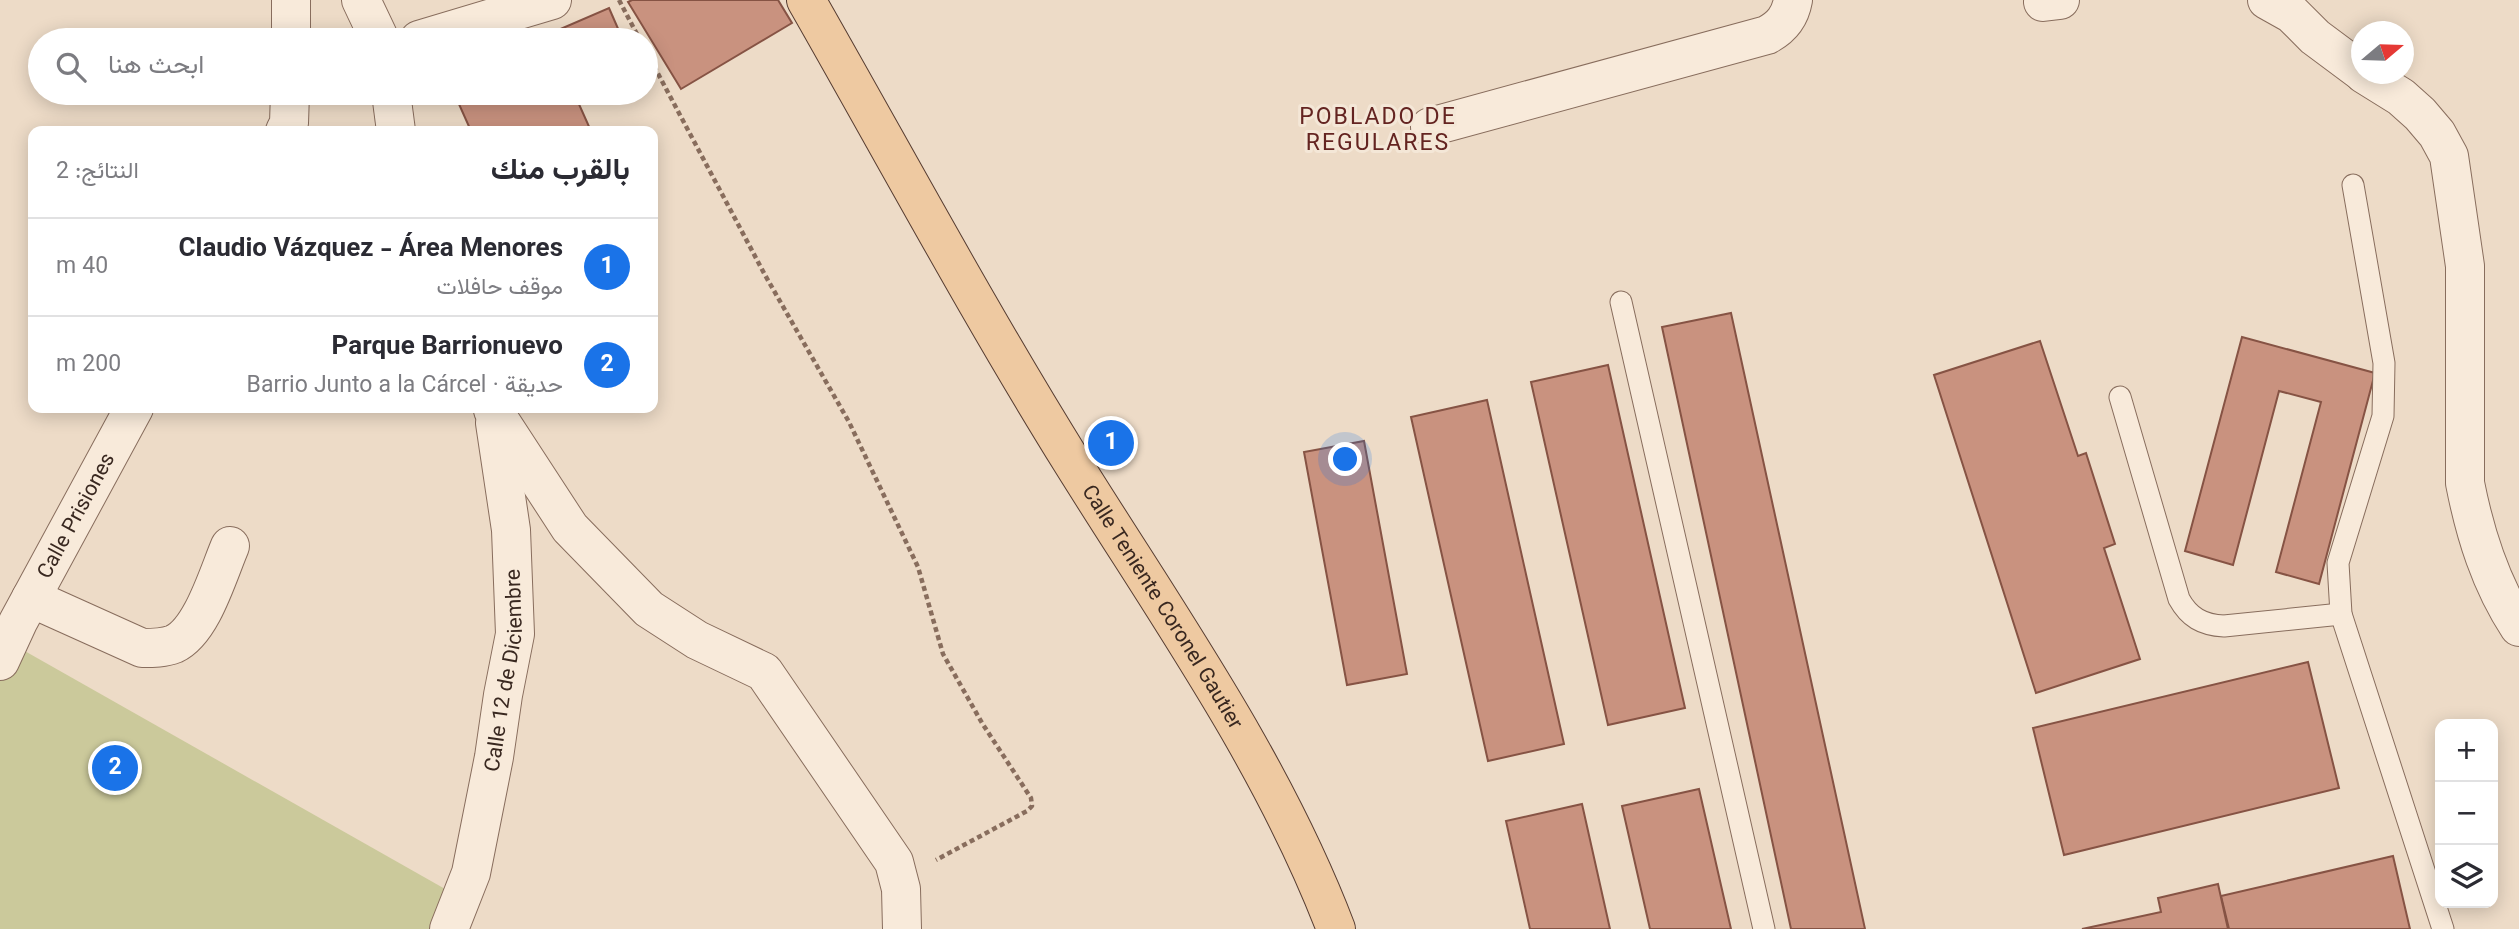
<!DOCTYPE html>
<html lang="ar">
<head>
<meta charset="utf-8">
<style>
	body { margin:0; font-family:Georgia,Vazirmatn,serif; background:#f7f7f7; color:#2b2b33; direction:rtl }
	.controls { position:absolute; right:21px; bottom:21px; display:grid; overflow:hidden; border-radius:14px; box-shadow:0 4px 18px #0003 }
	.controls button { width:63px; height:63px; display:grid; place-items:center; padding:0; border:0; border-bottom:2px solid #e1e1e2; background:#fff; color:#2b2b33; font:35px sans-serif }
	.compass { position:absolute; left:2351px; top:21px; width:63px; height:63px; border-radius:50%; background:#fff; box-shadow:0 4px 18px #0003; rotate:71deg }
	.you { position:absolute; left:1346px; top:460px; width:24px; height:24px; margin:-18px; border:5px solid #fff; border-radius:50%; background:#1a73e8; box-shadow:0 0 0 10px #1a73e833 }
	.badge { display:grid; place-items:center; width:46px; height:46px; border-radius:50%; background:#1a73e8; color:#fff; font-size:23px; font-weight:700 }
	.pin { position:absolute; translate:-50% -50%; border:4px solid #fff; box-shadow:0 2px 7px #0006 }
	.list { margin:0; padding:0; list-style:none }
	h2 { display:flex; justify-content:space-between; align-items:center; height:91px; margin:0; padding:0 28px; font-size:30px }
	h2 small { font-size:23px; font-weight:400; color:#7c7c81 }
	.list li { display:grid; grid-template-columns:46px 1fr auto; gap:21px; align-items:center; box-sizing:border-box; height:98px; padding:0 28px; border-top:2px solid #e1e1e2 }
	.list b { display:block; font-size:26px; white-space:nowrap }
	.list p { margin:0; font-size:23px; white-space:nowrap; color:#7c7c81 }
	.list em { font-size:23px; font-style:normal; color:#7c7c81 }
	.icon { flex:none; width:38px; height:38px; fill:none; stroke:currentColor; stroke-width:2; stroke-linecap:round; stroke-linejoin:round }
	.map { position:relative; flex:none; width:2519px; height:929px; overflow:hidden; direction:ltr }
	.search { position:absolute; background:#fff; box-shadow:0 4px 18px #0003; left:28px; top:28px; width:630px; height:77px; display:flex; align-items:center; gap:18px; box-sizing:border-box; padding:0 24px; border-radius:38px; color:#7c7c81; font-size:26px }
	.panel { position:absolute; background:#fff; box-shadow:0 4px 18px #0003; left:28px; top:126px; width:630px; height:287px; border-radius:14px; direction:rtl }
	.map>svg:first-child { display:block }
	.green { fill:#cbc99b }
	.building { fill:#c9927f; stroke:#865344; stroke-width:2 }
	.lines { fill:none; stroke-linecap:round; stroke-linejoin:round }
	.lane-casing { stroke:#886d5d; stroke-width:23 }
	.street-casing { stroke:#886d5d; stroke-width:40 }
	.primary-casing { stroke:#563c31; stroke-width:40 }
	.path { stroke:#886d5d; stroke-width:4.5; stroke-dasharray:5 3.5; stroke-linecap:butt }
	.lane { stroke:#f8eada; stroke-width:21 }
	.street { stroke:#f8eada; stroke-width:38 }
	.primary { stroke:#eec9a1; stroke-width:38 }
	.labels { text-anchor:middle; stroke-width:6; stroke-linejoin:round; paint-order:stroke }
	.street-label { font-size:21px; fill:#392820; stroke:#f4e7d7 }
	.neighbourhood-label { font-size:23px; letter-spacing:2px; fill:#642421; stroke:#f4e7d7 }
</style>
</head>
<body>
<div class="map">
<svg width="2519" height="929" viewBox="0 0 2519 929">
	<rect width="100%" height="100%" fill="#eddbc7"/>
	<polygon class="green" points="0,637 461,898 449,929 0,929"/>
	<g class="building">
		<polygon points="632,0 778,0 792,23 681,89 628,2"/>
		<polygon points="609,8 623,40 535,40"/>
		<polygon points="454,93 574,93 591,131 471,131"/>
		<polygon points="1731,313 1865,929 1791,929 1662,327"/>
		<polygon points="2242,337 2375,373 2319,584 2276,572 2321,402 2279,391 2233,565 2185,551"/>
		<polygon points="2040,341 2078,456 2086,453 2115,544 2104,548 2140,659 2036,693 1934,375"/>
		<polygon points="1608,365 1685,708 1608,725 1531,382"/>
		<polygon points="1487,400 1564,744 1488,761 1411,417"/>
		<polygon points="1364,441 1407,674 1347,685 1304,452"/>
		<polygon points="2308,662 2339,788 2064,855 2033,728"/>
		<polygon points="1699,789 1731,929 1650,929 1622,806"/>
		<polygon points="1582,804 1610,929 1530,929 1506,821"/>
		<polygon points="2393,856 2410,929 2229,929 2221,896"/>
		<polygon points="2218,884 2228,929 2082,929 2161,912 2158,898"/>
	</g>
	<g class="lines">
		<g class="lane-casing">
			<g id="lane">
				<polyline points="2353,185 2384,363 2383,416 2338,563 2341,614 2443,929"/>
				<polyline points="1621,302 1764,929"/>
				<path d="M2120,397L2179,599C2189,617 2202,625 2224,626L2341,614"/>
			</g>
		</g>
		<g class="street-casing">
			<g id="street">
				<polyline points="361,0 380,40"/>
				<polyline points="2267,0 2292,14 2315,37 2362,72"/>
				<polyline points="2043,2 2060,0"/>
				<polyline points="291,40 291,0"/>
				<polyline points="419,40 552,0"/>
				<path d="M2364,74L2401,97L2420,114L2437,134L2449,156L2465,266V483C2475,534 2490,583 2519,627"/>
				<polyline points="391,93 396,131"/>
				<path d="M1430,127L1767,35C1782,27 1790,17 1793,0"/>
				<polyline points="285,131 289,123 290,93"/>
				<polyline points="493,410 570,528 649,609 697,640 764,672 894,862 901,889 902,929"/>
				<path d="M31,598L142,648C153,648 164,648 174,644C202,631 218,574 230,546"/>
				<path id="s1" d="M0,661L18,622L134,408"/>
				<path id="s2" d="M449,929L471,873L494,757L503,695L515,634L511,530L495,423"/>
			</g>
		</g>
		<g class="primary-casing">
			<g id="primary">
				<path id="s3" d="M806,0C894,154 978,311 1072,462C1166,613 1272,761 1336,929"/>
			</g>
		</g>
		<g class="path">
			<polyline points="619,0 640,40"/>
			<polyline points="646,51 765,275 849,422 918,567 943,654 982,723 1031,798 1032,806 1027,811 936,860"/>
		</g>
		<use href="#lane" class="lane"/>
		<use href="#street" class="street"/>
		<use href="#primary" class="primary"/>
	</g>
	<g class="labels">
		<g class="street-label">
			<text dy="7" stroke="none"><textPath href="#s1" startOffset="164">Calle Prisiones</textPath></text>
			<text dy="7" stroke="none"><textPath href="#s3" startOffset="704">Calle Teniente Coronel Gautier</textPath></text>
			<text dy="7" stroke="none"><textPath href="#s2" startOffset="266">Calle 12 de Diciembre</textPath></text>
		</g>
		<g class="neighbourhood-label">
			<text x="1378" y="124">POBLADO DE<tspan x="1378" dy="26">REGULARES</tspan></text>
		</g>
	</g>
</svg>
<div class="controls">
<button>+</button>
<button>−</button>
<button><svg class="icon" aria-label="layers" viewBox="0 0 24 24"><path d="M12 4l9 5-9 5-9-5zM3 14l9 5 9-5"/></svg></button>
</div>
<svg class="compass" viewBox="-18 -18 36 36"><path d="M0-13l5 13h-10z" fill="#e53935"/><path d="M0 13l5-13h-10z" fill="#7c7c81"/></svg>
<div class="you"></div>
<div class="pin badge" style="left:1111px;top:443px">1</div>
<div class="pin badge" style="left:115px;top:768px">2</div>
<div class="search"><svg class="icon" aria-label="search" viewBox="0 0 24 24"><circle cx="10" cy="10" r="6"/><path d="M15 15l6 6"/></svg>ابحث هنا</div>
<section class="panel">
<h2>بالقرب منك<small>النتائج: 2</small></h2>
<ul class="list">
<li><span class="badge">1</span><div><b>Claudio Vázquez - Área Menores</b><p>موقف حافلات</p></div><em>40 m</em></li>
<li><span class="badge">2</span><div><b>Parque Barrionuevo</b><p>حديقة · Barrio Junto a la Cárcel</p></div><em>200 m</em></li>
</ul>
</section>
</div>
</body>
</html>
